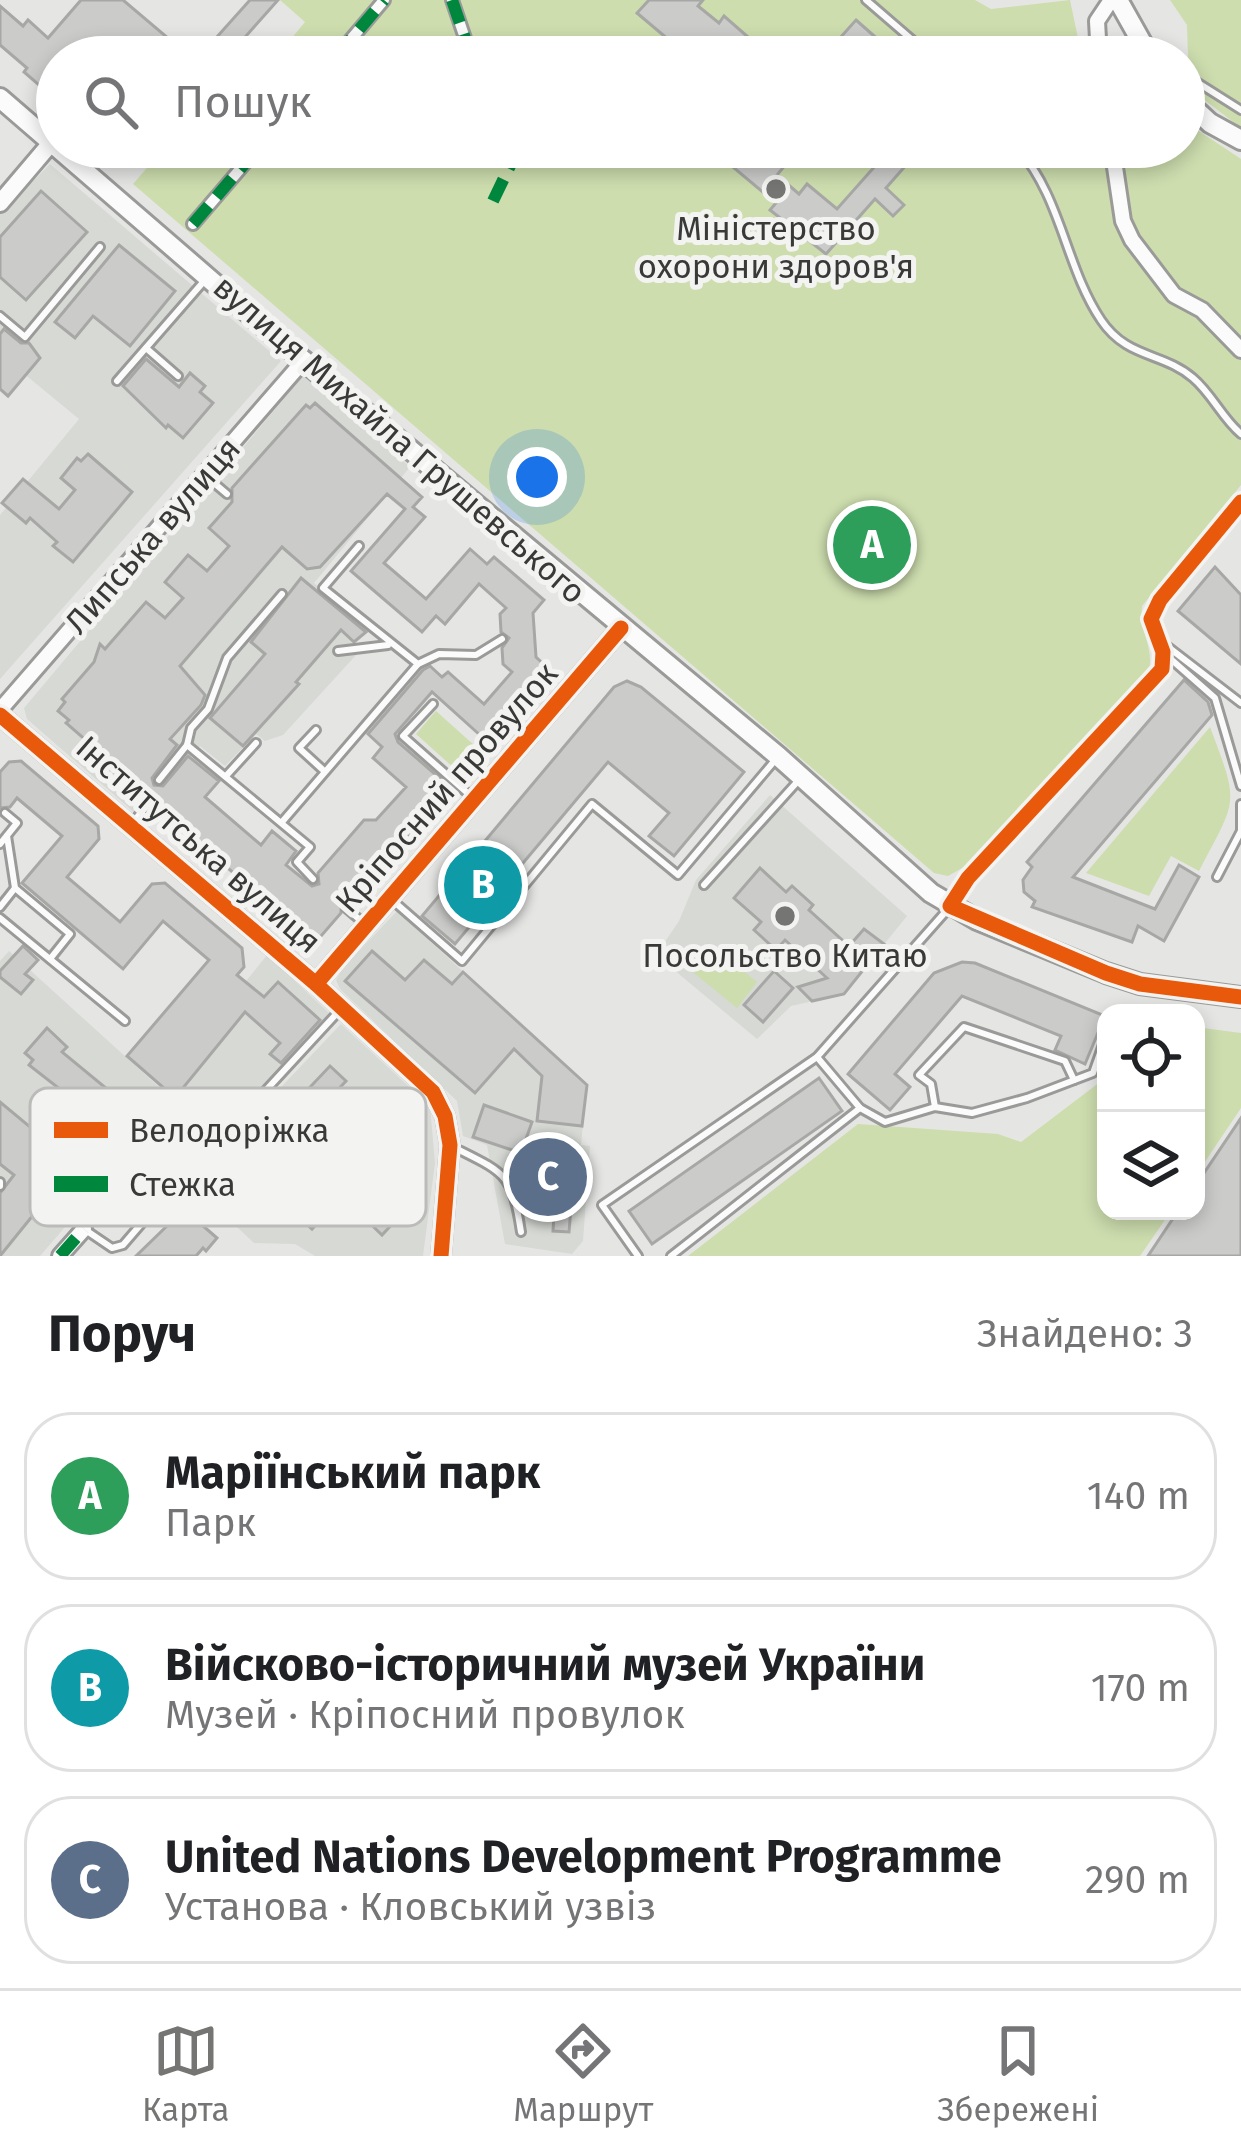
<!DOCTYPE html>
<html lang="uk">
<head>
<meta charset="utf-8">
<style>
	body { margin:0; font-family:"Fira Sans",sans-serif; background:#f2f2f2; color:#202124 }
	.controls { position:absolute; right:36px; bottom:36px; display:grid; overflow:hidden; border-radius:24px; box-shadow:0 6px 18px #0003 }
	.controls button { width:108px; height:108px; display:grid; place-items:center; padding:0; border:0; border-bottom:3px solid #e0e0e0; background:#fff; color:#202124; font:60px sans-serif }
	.you { position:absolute; left:537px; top:477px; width:42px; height:42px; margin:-30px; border:9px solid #fff; border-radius:50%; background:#1a73e8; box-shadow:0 0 0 18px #1a73e833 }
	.badge { display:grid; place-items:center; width:78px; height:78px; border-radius:50%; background:#757674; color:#fff; font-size:39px; font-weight:700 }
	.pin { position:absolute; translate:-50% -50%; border:6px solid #fff; box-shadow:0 3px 12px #0006 }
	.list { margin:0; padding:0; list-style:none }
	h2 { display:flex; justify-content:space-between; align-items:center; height:156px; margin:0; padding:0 48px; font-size:51px }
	h2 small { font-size:39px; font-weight:400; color:#757577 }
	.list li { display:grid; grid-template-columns:78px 1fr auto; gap:36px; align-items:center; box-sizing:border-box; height:168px; margin:0 24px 24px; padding:0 24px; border:3px solid #e0e0e0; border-radius:48px }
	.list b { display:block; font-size:45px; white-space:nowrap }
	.list p { margin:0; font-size:39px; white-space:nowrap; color:#757577 }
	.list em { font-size:39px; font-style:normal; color:#757577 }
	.icon { flex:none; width:66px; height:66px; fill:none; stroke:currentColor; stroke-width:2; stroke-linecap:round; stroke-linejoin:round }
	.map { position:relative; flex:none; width:1241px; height:1256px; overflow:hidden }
	.search { position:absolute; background:#fff; box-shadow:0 6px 18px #0003; left:36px; right:36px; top:36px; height:132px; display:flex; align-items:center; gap:30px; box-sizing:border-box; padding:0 42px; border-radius:66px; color:#757577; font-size:45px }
	.sheet { height:732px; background:#fff }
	nav { display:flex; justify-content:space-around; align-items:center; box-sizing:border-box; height:168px; border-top:3px solid #e0e0e0; background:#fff; font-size:33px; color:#757577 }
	nav a { display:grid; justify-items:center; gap:6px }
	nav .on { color:#757674 }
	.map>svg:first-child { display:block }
	.built { fill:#d6d9d4 }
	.green { fill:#cdddae }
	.building { fill:#cbccca; stroke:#a7a8a6; stroke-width:3; fill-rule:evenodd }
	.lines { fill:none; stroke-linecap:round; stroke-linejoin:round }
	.service-casing { stroke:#9a9a99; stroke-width:12 }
	.pedestrian-casing { stroke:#9a9a99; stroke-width:16 }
	.minor-casing { stroke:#9a9a99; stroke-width:20 }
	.tertiary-casing { stroke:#9a9a99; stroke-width:22 }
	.secondary-casing { stroke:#9a9a99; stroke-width:24 }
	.service { stroke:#fbfbfb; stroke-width:6 }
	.pedestrian { stroke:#fbfbfb; stroke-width:10 }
	.minor { stroke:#fbfbfb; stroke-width:14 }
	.tertiary { stroke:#fbfbfb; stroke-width:16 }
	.secondary { stroke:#fbfbfb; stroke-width:18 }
	.quiet { stroke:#00873e; stroke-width:12; stroke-dasharray:24 12; stroke-linecap:butt }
	.cycleway-casing { stroke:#f3f4f1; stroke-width:22 }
	.cycleway { stroke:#e8590c; stroke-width:15 }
	.poi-dot { fill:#757674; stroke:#f3f4f1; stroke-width:4.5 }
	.labels { text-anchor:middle; stroke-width:10; stroke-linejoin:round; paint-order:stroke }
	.poi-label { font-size:33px; fill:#393938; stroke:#f3f4f1 }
	.street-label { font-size:33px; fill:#393938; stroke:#f3f4f1 }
	.key { fill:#f3f4f1; stroke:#bbbcba; stroke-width:3 }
	.key-label { font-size:33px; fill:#393938 }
</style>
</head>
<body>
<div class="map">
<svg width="1241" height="1256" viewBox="0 0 1241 1256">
	<rect width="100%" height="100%" fill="#e5e6e4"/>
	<g class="built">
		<polygon points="50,164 281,361 0,679 0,515 79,419 0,354 0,214"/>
		<polygon points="303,376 410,467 314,583 342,608 331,621 355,643 357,654 283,735 265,741 256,734 225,766 200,746 136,814 27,719 24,708"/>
		<polygon points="770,795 907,916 844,994 791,1006 757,1039 656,955 679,921 696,880"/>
		<polygon points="397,911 587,1085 581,1145 590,1146 583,1241 572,1254 505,1244 487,1145 463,1136 457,1101 340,989 336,980 343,968"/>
		<polygon points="9,951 160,1088 267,955 329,1013 198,1160 153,1125 40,1256 0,1256 0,961"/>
		<polygon points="341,1024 430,1106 435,1163 423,1256 315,1256 295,1244 254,1243 190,1183"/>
	</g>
	<g class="green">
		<polygon points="280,0 975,0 991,9 1070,0 1082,57 276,57 305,22"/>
		<polygon points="1170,0 1241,0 1241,128 1189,88 1187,25"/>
		<path d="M1184,121L1241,159V485L1142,606C1139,629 1154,648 1149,670L964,867L948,876L934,873L133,184L165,147H1184Z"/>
		<polygon points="436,711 484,754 464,777 416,734"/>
		<path d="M1210,727C1240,806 1237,798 1199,871L1171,856L1149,896L1086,873Z"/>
		<polygon points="708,943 757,982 737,1008 688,968"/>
		<polygon points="1196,1027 1241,1033 1241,1108 1196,1175"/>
		<polygon points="1106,1067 1106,1211 1171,1211 1140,1256 688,1256 858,1124 998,1134 1021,1142 1100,1082"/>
	</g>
	<g class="building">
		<polygon points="81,0 123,0 176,45 181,39 201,57 57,57 57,93 43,81 39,85 24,72 27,68 0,45 0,6 23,26 28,20 48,38"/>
		<polygon points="250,0 278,0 231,53 215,39"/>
		<polygon points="649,0 703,0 698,6 719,23 724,16 756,44 745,57 675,57 663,47 669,40 637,13"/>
		<polygon points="856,20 898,57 876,57 867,49 860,57 823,57"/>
		<polygon points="709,147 800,147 777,175 799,194 807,184 837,209 892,147 922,147 886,188 904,205 893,216 875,199 826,254 770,210 776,203"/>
		<polygon points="41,191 87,232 26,300 0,277 0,237"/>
		<polygon points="119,245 175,291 130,346 93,316 75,338 55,322"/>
		<polygon points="4,329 21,343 29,343 40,358 8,396 0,389 0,334"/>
		<polygon points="146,359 179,387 190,373 205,386 200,392 213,403 183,438 168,425 166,428 123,386"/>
		<path d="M315,403L422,497L413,507L425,517L384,563L426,599L470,549L487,564L494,557L544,600L533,613L536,657L552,672L498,732L490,726L481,736L432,692L395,734L398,742L443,781L431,795L439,802L350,902H341V913L315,943L152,803L150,791L138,793L114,772L118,768L66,723L69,720L58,711L65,702L62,699L94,662L100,644L105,649L146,602L165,618L183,598L165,582L188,555L207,571L229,546L209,528L232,502V488L306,405L310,408ZM387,494L405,509L351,571L422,632L436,616L445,624L479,584L506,608L500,614L501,632L509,638L502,648L503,664L512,672L484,704L448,672L442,677L430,666L423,670L368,734L382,747L373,758L406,787L376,820H364L318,873L319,884L312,886L286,865L296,851L272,831L261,845L205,797L219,781L188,756L163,786L154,785L152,778L177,745L170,739L201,705L205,695L180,666L282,547L307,569L320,567Z"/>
		<polygon points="88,454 132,492 73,562 53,546 57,542 30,518 26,523 2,503 23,479 59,509 75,490 61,478 77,458 81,461"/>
		<polygon points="1215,567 1241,595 1241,664 1178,611"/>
		<polygon points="301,578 366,632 354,642 341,630 296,682 299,684 243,746 210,718 265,654 251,642"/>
		<polygon points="1184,680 1208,702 1212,715 1073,877 1155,909 1179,865 1199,877 1164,941 1138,926 1132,942 1032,907 1035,901 1024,892 1023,880 1032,867 1027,862"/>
		<polygon points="627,681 641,687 744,772 674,856 649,836 669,813 608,762 455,944 422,916 614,687"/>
		<polygon points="21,761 98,826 99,839 67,877 120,922 152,884 165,883 242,948 244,967 237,975 264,997 278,982 320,1020 281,1063 270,1054 280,1043 245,1012 165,1110 155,1102 165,1089 127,1056 209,960 163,921 123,969 22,883 62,836 17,798 10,807 0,808 0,772 9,762"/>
		<polygon points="760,868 786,892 792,886 813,905 809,910 849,946 864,929 884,944 844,994 812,1001 798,987 827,978 785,940 776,950 754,930 761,922 734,898"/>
		<polygon points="23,946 38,960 25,974 33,980 21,994 0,977 0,971"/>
		<polygon points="372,951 405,980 424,960 452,984 463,972 587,1085 582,1126 537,1121 542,1076 514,1049 475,1093 345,981"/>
		<polygon points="962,962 975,963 1105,1016 1085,1064 1055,1050 1061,1036 962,996 895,1074 910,1087 890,1110 848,1074 934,973"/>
		<polygon points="774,971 793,988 763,1022 744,1005"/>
		<polygon points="47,1028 67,1047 62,1052 124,1103 0,1256 0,1193 14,1175 0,1164 0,1102 48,1142 79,1104 29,1065 33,1060 25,1053"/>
		<polygon points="330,1066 346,1081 311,1118 352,1157 387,1120 402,1134 356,1182 396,1220 382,1235 342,1196 312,1229 298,1216 339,1172 297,1132 257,1173 250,1175 240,1166 242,1159"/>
		<polygon points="819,1078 842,1111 652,1244 629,1211"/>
		<polygon points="484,1105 532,1122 521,1153 473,1137"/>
		<polygon points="1241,1118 1241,1256 1148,1256 1178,1211 1196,1211 1196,1185"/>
		<polygon points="524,1155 575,1160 569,1232 553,1231 555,1197 521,1194"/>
		<polygon points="179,1205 217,1238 206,1251 203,1248 196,1256 136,1256 171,1222 167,1218"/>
	</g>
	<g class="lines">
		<g class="service-casing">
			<g id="service">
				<polyline points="866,0 932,57"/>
				<polyline points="1184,74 1241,110"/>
				<path d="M1017,147C1062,198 1065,266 1101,320C1127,359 1163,352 1193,378C1212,394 1222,418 1241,434"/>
				<polyline points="0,316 25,337 100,247"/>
				<polyline points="146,348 178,376"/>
				<polyline points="117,381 205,280"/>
				<polyline points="207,477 227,494"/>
				<polyline points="359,546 323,588 418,664"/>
				<polyline points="1159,640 1241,703"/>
				<polyline points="338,651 388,645"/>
				<polyline points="1165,654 1215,698 1241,786"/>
				<polyline points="433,704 403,736 472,797"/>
				<polyline points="316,730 299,748 322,769"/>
				<polyline points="187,745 191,728 208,709 227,658 282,594"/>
				<polyline points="226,776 256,743"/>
				<polyline points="159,780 187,745 310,847 297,862 313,879"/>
				<polyline points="133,822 145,808 145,797"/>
				<polyline points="282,822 418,664 439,654 476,655 502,639"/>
				<polyline points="7,836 15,888 70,934 50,959"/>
				<polyline points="0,844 17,823 5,813"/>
				<polyline points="1217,877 1241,831 1241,804"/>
				<polyline points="704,885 798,781"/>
				<polyline points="391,899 462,961 592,804 678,875 776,759"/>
				<polyline points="0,907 15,888"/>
				<polyline points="346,908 366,925"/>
				<polyline points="0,918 125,1021"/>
				<polyline points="817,1057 860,1108 885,1122 935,1107 972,1113 1027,1098 1093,1073 1106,1036"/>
				<polyline points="935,1107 931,1084 919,1075 964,1027 1065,1061 1074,1080"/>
				<path d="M453,1147C505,1173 512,1173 521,1232"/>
				<polyline points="197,1165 339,1011"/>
				<polyline points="0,1182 0,1186"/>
				<polyline points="87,1231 112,1248 123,1245 167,1194"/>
				<polyline points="638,1256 602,1205 817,1057 948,909"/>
				<polyline points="671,1256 860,1108"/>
			</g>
		</g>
		<g class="pedestrian-casing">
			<g id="pedestrian">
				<polyline points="452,0 468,47"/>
				<polyline points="336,57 384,0"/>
				<polyline points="193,224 259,147"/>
			</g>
		</g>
		<g class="minor-casing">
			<g id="minor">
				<polyline points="1099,57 1097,21 1111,0"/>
				<polyline points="1112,147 1123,221 1132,240 1174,295 1202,310 1241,350"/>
				<polyline points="0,710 305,359"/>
				<polyline points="950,906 968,878 1162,669 1163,652 1151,619 1160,600 1241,502"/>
				<polyline points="60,1256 84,1229"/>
			</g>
		</g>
		<g class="tertiary-casing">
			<g id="tertiary">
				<polyline points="0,203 51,143"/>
				<polyline points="0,715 316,984 433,1092 445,1116 450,1145 441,1256"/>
				<polyline points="316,984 621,628"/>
			</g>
		</g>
		<g class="secondary-casing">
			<g id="secondary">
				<polyline points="1118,0 1150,57"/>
				<polyline points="0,98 317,372 778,756 931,893 977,920 1106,973 1140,984 1241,997"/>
				<polyline points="1184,99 1210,123 1241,140"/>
			</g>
		</g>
		<use href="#service" class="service"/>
		<use href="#pedestrian" class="pedestrian"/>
		<use href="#minor" class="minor"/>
		<use href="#tertiary" class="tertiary"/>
		<use href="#secondary" class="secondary"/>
		<g class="quiet">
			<polyline points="452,0 468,47"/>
			<polyline points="336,57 384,0"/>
			<polyline points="493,201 519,147"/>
			<polyline points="193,224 259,147"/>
			<polyline points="60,1256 84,1229"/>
		</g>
		<g class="cycleway-casing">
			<g id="cycleway">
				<polyline points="1241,502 1160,600 1151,619 1163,652 1162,669 968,878 950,906 1106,973 1140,984 1241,997"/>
				<polyline points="0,715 316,984 433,1092 445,1116 450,1145 441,1256"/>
				<polyline points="316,984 621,628"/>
			</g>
		</g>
		<use href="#cycleway" class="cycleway"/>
	</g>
	<g class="poi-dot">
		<circle cx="776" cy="189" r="12"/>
		<circle cx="785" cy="916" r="12"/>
	</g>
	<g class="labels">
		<g class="poi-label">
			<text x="776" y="240">Міністерство<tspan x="776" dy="38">охорони здоров'я</tspan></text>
			<text x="785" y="967">Посольство Китаю</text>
		</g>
		<g class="street-label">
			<text transform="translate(400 439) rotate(41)" y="12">вулиця Михайла Грушевського</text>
			<text transform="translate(152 535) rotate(-49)" y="12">Липська вулиця</text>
			<text transform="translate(446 787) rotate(-49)" y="12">Кріпосний провулок</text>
			<text transform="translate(199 844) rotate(41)" y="12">Інститутська вулиця</text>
		</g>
	</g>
	<rect x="30" y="1088" width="396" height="138" rx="18" class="key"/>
	<rect x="54" y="1122" width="54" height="16" fill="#e8590c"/>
	<rect x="54" y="1176" width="54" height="16" fill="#00873e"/>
	<g class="key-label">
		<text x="129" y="1142">Велодоріжка</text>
		<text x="129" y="1196">Стежка</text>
	</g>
</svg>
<div class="controls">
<button><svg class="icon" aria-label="locate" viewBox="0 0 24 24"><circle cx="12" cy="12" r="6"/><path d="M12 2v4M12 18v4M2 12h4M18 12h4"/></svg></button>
<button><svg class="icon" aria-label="layers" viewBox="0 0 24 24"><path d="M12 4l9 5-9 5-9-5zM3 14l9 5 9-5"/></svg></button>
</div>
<div class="you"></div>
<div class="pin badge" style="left:872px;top:545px;background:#2e9e5b">A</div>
<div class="pin badge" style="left:483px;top:885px;background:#0f9aa8">B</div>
<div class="pin badge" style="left:548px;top:1177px;background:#5c6f8a">C</div>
<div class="search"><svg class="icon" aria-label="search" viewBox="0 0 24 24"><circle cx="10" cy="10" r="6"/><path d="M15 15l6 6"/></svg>Пошук</div>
</div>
<section class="sheet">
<h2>Поруч<small>Знайдено: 3</small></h2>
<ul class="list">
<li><span class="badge" style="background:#2e9e5b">A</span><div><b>Маріїнський парк</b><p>Парк</p></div><em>140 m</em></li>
<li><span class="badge" style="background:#0f9aa8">B</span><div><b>Війсково-історичний музей України</b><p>Музей · Кріпосний провулок</p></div><em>170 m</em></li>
<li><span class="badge" style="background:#5c6f8a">C</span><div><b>United Nations Development Programme</b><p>Установа · Кловський узвіз</p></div><em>290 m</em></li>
</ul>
</section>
<nav>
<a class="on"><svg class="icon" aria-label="map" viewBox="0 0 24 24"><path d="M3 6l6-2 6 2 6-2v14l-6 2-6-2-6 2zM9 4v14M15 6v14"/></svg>Карта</a>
<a><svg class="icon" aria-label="directions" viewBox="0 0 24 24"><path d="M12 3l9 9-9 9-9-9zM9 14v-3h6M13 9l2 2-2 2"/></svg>Маршрут</a>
<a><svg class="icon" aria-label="saved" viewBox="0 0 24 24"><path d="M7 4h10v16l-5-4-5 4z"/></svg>Збережені</a>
</nav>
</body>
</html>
